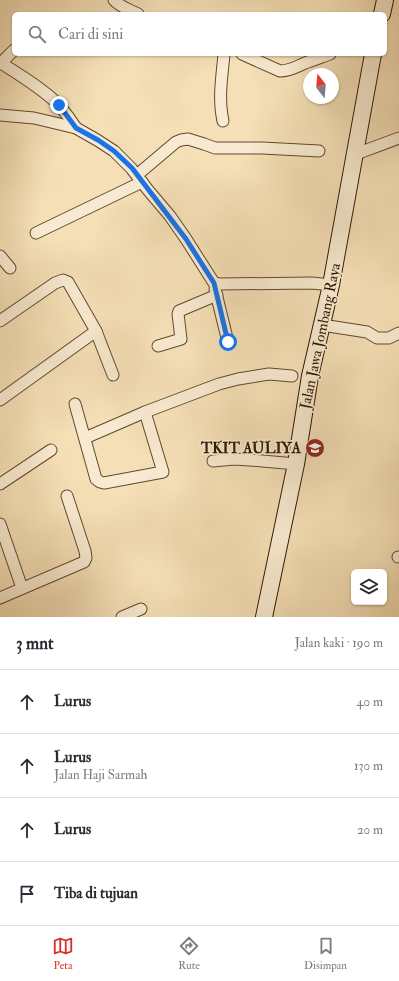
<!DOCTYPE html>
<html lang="id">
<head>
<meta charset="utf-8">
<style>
	body { margin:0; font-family:"IM FELL Double Pica",serif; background:#f2f2f3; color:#2b2b33 }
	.controls { position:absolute; right:12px; bottom:12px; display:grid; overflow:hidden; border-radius:6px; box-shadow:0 1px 3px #0004 }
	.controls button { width:36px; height:36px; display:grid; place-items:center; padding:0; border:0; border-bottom:1px solid #e1e1e2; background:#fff; color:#2b2b33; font:20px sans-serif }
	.compass { position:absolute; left:303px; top:68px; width:36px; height:36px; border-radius:50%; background:#fff; box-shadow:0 1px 3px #0004; rotate:344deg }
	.stop { position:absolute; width:12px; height:12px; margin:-9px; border:3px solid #1a73e8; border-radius:50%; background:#fff }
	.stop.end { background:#1a73e8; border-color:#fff; box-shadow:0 1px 4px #0008 }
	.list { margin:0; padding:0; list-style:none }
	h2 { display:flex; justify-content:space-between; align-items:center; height:52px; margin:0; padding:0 16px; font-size:17px }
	h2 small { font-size:13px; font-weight:400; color:#7c7c81 }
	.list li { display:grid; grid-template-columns:26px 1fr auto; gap:12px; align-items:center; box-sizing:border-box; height:64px; padding:0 16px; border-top:1px solid #e1e1e2 }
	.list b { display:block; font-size:15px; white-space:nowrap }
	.list p { margin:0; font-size:13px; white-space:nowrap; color:#7c7c81 }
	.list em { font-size:13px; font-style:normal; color:#7c7c81 }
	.icon { flex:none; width:22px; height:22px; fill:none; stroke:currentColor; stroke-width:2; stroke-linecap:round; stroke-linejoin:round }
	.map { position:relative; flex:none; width:399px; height:617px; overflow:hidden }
	.search { position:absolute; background:#fff; box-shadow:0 1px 3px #0004; left:12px; right:12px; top:12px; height:44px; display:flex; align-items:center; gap:10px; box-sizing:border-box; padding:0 14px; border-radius:6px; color:#7c7c81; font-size:15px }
	.sheet { height:308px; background:#fff }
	nav { display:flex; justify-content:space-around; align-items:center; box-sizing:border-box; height:56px; border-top:1px solid #e1e1e2; background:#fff; font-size:11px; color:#7c7c81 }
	nav a { display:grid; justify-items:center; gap:2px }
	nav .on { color:#d93025 }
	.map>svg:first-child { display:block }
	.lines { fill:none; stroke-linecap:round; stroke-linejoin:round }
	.street-casing { stroke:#60482e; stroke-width:13 }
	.secondary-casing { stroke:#2e1601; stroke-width:18 }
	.street { stroke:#f8ead0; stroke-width:11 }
	.secondary { stroke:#f8ead0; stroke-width:16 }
	.route { stroke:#1a73e8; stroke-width:5 }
	.labels { text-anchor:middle; stroke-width:3.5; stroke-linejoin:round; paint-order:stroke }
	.street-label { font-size:15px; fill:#2e1601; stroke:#f8ead0 }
	.poi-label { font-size:15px; font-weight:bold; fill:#2e1601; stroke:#f8ead0; text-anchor:end }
</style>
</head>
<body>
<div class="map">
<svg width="399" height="617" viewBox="0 0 399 617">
	<rect width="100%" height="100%" fill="#f5dfb6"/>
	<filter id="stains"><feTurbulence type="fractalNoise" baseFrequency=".005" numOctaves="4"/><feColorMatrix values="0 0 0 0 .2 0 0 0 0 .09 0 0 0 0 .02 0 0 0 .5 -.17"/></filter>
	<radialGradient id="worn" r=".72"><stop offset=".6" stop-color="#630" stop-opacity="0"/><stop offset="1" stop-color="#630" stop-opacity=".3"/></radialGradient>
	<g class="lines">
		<g class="street-casing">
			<g id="street">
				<path d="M114,0C120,7 130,10 138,14"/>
				<path d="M242,54L280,71C290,71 296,67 305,63C313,60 322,57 330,54"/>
				<path d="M1,63C20,75 43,89 59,105C65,112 71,120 76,128"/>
				<polyline points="0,64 14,50"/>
				<polyline points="0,115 34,118 76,128 97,140 114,151 131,168 148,190 170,216 186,239 214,283 220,284 312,283 331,285"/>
				<path d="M223,121C218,98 222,77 224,54"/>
				<polyline points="356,154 399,138"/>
				<polyline points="137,175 176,142 181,140 188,139 204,144 215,148 262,148 319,151"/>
				<polyline points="36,233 142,182"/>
				<polyline points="0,256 10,268"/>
				<polyline points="215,289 228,342"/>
				<polyline points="0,321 55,283 63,280 68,282 96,331 113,375"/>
				<polyline points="322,325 367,332 377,338 389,338 399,333"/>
				<polyline points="158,346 178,340 181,339 178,314 179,311 217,295"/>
				<polyline points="0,400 96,331"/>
				<polyline points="75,404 96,479 100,482 104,483 163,472 145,412"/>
				<polyline points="85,438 145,412 219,384 238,379 269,374 292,376"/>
				<polyline points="213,461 234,459 250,460 296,464"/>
				<polyline points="0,484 51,450"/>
				<polyline points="0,524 22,588"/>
				<polyline points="398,557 399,557"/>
				<polyline points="0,598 84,562 86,558 85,551 67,496"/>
				<polyline points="122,617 141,609"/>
			</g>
		</g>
		<g class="secondary-casing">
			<g id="secondary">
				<polyline points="382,14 385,0"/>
				<polyline points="264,617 296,464 310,376 331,285 373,54"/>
			</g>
		</g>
		<use href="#street" class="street"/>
		<use href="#secondary" class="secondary"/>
	</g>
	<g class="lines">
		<polyline class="route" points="59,105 76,128 98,140 114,151 132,168 186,239 214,283 228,342"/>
	</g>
	<defs>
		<g id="school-disc" transform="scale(1)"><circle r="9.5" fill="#8f2418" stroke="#f8ead0"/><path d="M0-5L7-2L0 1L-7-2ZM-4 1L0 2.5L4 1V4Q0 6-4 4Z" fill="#fff"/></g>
	</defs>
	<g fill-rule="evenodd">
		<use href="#school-disc" x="315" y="448"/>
	</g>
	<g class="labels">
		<g class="street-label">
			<text transform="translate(320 336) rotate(-78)" y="5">Jalan Jawa Jombang Raya</text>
		</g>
		<g class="poi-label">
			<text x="301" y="453">TKIT AULIYA</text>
		</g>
	</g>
	<rect width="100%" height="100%" filter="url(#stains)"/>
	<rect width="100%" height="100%" fill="url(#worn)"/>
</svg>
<div class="controls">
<button><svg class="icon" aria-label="layers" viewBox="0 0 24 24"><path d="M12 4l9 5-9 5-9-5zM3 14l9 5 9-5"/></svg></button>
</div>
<svg class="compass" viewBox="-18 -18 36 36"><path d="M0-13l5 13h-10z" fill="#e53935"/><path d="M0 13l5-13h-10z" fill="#7c7c81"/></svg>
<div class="stop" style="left:228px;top:342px"></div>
<div class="stop end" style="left:59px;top:105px"></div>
<div class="search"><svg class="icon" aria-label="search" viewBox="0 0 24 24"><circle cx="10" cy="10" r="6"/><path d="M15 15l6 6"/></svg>Cari di sini</div>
</div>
<section class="sheet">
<h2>3 mnt<small>Jalan kaki · 190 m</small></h2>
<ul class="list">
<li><svg class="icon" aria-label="ahead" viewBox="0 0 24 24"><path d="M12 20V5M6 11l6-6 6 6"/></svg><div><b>Lurus</b></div><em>40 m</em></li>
<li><svg class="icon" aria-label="ahead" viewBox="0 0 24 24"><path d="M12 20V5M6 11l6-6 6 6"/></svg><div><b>Lurus</b><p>Jalan Haji Sarmah</p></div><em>130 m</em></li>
<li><svg class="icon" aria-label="ahead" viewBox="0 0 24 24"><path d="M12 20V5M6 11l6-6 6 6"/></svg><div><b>Lurus</b></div><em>20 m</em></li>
<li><svg class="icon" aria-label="arrive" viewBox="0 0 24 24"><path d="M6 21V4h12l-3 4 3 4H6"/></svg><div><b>Tiba di tujuan</b></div></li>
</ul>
</section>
<nav>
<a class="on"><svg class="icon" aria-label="map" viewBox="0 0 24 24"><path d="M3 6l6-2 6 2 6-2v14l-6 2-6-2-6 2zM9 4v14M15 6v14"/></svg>Peta</a>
<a><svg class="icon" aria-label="directions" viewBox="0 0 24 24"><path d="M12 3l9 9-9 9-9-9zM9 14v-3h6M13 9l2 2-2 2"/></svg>Rute</a>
<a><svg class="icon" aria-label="saved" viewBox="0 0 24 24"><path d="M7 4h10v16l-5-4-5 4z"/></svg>Disimpan</a>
</nav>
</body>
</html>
